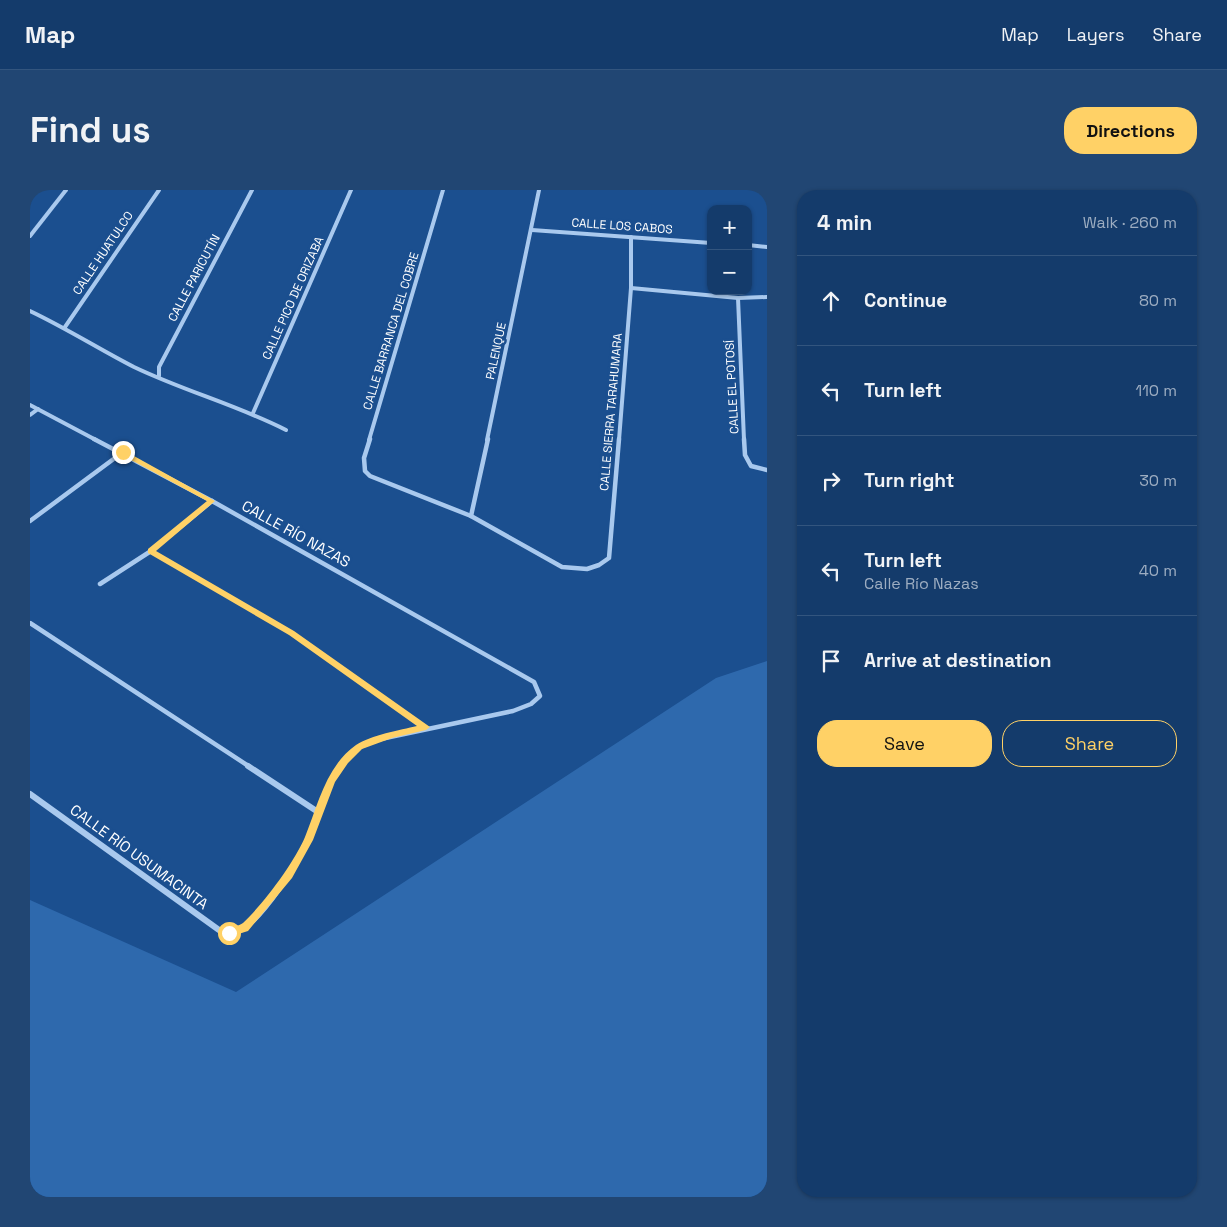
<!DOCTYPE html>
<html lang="en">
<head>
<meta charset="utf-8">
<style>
	body { margin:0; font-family:"Space Grotesk",sans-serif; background:#214673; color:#f1f3f6 }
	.controls { position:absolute; right:15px; top:15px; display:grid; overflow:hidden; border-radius:10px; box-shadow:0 1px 4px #0004 }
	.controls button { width:45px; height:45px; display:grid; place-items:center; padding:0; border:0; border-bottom:1px solid #33557e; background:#143b6b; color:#f1f3f6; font:25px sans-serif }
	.stop { position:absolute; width:15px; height:15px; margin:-11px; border:4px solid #ffd166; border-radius:50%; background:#fff }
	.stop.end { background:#ffd166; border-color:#fff; box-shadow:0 1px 5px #0008 }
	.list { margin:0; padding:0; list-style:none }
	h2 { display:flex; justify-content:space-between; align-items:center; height:65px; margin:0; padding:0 20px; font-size:21px }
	h2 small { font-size:16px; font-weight:400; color:#9dadc1 }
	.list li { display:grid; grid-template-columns:32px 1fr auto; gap:15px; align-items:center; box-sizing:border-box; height:90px; padding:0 20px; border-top:1px solid #33557e }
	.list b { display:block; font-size:19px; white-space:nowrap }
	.list p { margin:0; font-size:16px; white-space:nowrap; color:#9dadc1 }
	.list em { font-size:16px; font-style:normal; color:#9dadc1 }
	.actions { display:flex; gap:10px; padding:15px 20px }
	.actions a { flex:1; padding:11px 0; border:1px solid #ffd166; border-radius:20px; text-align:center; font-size:18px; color:#ffd166 }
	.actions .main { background:#ffd166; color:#111 }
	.icon { flex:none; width:28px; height:28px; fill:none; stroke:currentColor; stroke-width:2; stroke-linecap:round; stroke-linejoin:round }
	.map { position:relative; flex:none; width:737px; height:1007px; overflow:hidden; border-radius:20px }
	header { display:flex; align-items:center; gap:30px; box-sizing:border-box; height:70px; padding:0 25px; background:#143b6b; border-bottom:1px solid #33557e }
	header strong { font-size:24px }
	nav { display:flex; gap:28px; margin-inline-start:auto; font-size:18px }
	.intro { display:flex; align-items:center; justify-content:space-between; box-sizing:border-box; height:120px; padding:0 30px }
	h1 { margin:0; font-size:35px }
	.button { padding:12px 22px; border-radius:20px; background:#ffd166; color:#111; font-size:18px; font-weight:700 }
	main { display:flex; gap:30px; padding:0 30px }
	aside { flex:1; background:#143b6b; border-radius:20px; box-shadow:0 1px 4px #0004 }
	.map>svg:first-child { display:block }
	.green { fill:#2e69ad }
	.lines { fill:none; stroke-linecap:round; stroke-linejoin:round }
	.path { stroke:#a9c9ee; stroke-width:3; stroke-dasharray:2.5 4; stroke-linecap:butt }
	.minor-far2 { stroke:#a9c9ee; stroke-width:4 }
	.minor-far1 { stroke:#a9c9ee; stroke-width:4.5 }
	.minor { stroke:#a9c9ee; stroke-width:6 }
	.route { fill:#ffd166 }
	.labels { text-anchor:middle; stroke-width:5; stroke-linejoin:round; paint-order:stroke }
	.far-street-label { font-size:12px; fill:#fff; stroke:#1b4f8f }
	.street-label { font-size:15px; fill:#fff; stroke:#1b4f8f }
</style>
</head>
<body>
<header>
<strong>Map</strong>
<nav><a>Map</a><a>Layers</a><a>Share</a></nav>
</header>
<div class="intro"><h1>Find us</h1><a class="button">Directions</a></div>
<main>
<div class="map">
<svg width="737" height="1007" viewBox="0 0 737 1007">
	<rect width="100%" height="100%" fill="#1b4f8f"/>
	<polygon class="green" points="737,471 737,1007 0,1007 0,710 206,802 686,488"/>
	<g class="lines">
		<polyline class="path" points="134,369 262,443 382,527"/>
		<g class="minor-far2">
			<polyline points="502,40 681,53"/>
			<polyline points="0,46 36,0"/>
			<polyline points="718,55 737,57"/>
			<polyline points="601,98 708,108 737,107"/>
			<polyline points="708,108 714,250"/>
			<path d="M0,121C36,138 69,159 104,177C154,201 207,215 256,240"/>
			<polyline points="35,137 129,0"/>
			<polyline points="129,186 129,177 222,0"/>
			<polyline points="0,215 66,250"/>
			<polyline points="223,223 321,0"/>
			<polyline points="0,225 8,219"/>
			<polyline points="339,250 413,0"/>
			<polyline points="457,250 509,0"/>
			<polyline points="589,250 601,98 601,47"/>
		</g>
		<g class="minor-far1">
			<polyline points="64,249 182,311 504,492 510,506 501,514 483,521 346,550 328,558 310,577"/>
			<polyline points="340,249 334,268 335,281 340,286 441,326 532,377 557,379 569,375 579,368 589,249"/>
			<polyline points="714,249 715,265 721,276 737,280"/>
			<polyline points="441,326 458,249"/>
			<polyline points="0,331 93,262"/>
			<polyline points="70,394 121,361 182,311"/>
			<polyline points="0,433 220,577"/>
		</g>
		<g class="minor">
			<polyline points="218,576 288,622"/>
			<path d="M0,604L189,740C195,742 202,743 208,741C232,731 271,667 281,643C291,621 295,595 311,576"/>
		</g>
	</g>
	<path class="route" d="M90,261H95L185,311L126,361L264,441L400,537L396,540L362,548L332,559L318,573L305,592L283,650L262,688L218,741L199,747L194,743L195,739C201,737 209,736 213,733C234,713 264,673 275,647C288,615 296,576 326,555C341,545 370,540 387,536L259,445L118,363V359L177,311L90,264Z"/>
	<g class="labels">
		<g class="far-street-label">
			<text transform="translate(592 36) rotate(4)" y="4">CALLE LOS CABOS</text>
			<text transform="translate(73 63) rotate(-56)" y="4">CALLE HUATULCO</text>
			<text transform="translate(164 88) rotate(-62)" y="4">CALLE PARICUTÍN</text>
			<text transform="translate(263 108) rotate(-66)" y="4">CALLE PICO DE ORIZABA</text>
			<text transform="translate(361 141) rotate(-73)" y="4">CALLE BARRANCA DEL COBRE</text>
			<text transform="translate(466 161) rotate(-78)" y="4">PALENQUE</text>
			<text transform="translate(702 197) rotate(-93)" y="4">CALLE EL POTOSÍ</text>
			<text transform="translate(581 222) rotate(-85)" y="4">CALLE SIERRA TARAHUMARA</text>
		</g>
		<g class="street-label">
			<text transform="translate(266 344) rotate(29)" y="5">CALLE RÍO NAZAS</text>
			<text transform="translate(109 667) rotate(36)" y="5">CALLE RÍO USUMACINTA</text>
		</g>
	</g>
</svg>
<div class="controls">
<button>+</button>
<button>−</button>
</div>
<div class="stop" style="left:199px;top:743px"></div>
<div class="stop end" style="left:93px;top:262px"></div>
</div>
<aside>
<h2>4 min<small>Walk · 260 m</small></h2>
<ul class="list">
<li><svg class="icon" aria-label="ahead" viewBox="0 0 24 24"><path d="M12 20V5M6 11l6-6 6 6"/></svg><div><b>Continue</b></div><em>80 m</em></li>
<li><svg class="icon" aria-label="left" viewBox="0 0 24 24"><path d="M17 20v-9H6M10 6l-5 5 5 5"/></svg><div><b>Turn left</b></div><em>110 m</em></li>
<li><svg class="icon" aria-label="right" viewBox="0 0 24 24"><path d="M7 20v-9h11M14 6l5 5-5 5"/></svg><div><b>Turn right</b></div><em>30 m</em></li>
<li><svg class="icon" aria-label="left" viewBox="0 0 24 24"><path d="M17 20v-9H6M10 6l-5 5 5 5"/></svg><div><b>Turn left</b><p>Calle Río Nazas</p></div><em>40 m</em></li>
<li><svg class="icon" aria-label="arrive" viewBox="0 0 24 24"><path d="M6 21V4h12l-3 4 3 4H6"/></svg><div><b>Arrive at destination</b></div></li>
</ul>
<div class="actions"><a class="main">Save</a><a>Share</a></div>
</aside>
</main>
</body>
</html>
